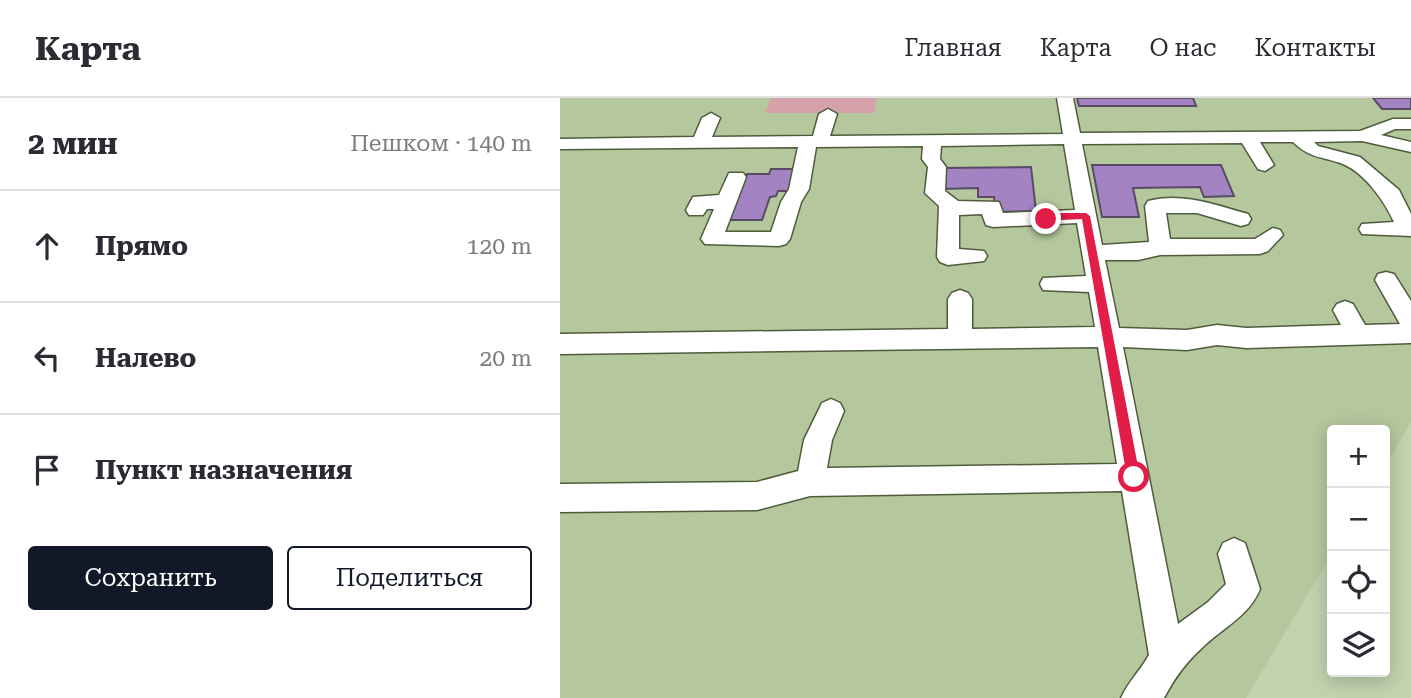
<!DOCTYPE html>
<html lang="ru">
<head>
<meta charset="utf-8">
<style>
	body { margin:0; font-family:"Roboto Serif",serif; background:#f2f2f3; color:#2b2b33 }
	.controls { position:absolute; right:21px; bottom:21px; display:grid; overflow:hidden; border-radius:7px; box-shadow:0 4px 18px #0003 }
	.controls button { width:63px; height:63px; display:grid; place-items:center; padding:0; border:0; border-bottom:2px solid #e1e1e2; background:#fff; color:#2b2b33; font:35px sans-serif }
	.stop { position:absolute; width:21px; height:21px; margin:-16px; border:5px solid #e11d48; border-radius:50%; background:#fff }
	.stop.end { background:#e11d48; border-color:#fff; box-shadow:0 2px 7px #0008 }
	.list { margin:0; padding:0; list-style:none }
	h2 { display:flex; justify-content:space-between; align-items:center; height:91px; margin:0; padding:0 28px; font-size:30px }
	h2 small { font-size:23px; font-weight:400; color:#7c7c81 }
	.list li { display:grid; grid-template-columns:46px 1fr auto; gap:21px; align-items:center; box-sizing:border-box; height:112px; padding:0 28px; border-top:2px solid #e1e1e2 }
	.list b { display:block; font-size:26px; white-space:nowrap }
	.list em { font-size:23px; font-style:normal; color:#7c7c81 }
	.actions { display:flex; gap:14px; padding:21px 28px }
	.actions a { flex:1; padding:16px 0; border:2px solid #111827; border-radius:7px; text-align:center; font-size:24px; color:#111827 }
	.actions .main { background:#111827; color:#fff }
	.icon { flex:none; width:38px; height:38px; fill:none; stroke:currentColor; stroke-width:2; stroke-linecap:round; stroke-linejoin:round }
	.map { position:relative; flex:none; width:851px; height:600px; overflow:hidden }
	header { display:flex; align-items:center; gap:42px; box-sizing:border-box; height:98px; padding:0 35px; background:#fff; border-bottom:2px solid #e1e1e2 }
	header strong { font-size:33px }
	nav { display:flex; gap:38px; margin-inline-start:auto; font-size:24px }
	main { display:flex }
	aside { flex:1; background:#fff }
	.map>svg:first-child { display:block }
	.built { fill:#b4c79d }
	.green { fill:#d6a1aa }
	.building { fill:#a383c1; stroke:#594a67; stroke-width:2 }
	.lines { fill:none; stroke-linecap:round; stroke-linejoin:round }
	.minor-casing { stroke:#4e5c3d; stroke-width:3 }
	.minor { fill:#fff; fill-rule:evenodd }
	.route { fill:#e11d48 }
</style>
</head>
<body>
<header>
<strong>Карта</strong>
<nav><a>Главная</a><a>Карта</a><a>О нас</a><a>Контакты</a></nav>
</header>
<main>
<aside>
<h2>2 мин<small>Пешком · 140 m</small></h2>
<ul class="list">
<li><svg class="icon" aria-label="ahead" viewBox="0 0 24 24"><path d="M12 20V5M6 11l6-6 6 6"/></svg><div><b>Прямо</b></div><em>120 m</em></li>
<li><svg class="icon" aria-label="left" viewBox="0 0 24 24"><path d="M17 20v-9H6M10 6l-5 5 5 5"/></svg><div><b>Налево</b></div><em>20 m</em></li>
<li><svg class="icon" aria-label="arrive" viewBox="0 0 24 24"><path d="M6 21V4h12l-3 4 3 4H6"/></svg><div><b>Пункт назначения</b></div></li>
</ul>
<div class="actions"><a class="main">Сохранить</a><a>Поделиться</a></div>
</aside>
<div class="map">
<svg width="851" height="600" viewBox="0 0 851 600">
	<rect width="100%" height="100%" fill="#c1d2ae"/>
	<polygon class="built" points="0,0 851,0 851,324 825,368 825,332 772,332 772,456 686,600 0,600"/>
	<polygon class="green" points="211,0 317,0 314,15 205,15"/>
	<g class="building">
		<polygon points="517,0 633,0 636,8 519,8"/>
		<polygon points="813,0 851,0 851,11 822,11"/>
		<polygon points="532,67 661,67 674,98 644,99 640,89 573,90 579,119 542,119"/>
		<polygon points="471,69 476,113 435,114 434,99 418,99 418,90 381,91 382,70"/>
		<polygon points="211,71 237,71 230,93 218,93 216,98 210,99 202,122 170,122 187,76 209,76"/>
	</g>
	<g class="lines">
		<g class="minor-casing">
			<path id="minor" d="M497,0H513L520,35L800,33L833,21H851V31H835L821,37L851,44V54L802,43L754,44L758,48L800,59L839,92L851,116V138L802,136L799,131L802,126L834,124C825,104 805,75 783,66C761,58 751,61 733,44H700L714,67L705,73L698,71L682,45L522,46L542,147L589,144L585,108L588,103C622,94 656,107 688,116L691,121L688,126L681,128L637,115H606L610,141H695L713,130L720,132L723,137L708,153L700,156L600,157L578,162H545L559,230L627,232L657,227L686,230L781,227L773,212L777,206L785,203L793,206L805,227L840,226L815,182L818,176L826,174L834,176L851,203V245L686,250L657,247L627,252L563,249L618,526L648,504L666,486L658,456L663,445L674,440L685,445L700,491C689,518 664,529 644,548C626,564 615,579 604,600H561C568,584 580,573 589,557L562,393L250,398L197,412L0,414V386L197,384L238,373L244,342L262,305L271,301L280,305L284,313L272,342L267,370L557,366L538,249L0,256V236L388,231V201L392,195L400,192L408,195L412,201V231L535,229L529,194L483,192L480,186L483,180L526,178L517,125L433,129L426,127L422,116L399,117V151L424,153L427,158L424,163L388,167L380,164L377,159L379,108L365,95L368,69L362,61L363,48L256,49L249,91L241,104L230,141L226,146L219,148L145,146L141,141L154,111H147L143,117H129L126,112L133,99L159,97L169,75H183L186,79L165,134H211L221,104L229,91L238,49L0,51V41L134,39L142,20L151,15L160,20L152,39L253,38L259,16L268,11L277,16L270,38L503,36ZM504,46L515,112L443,115L439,104L398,103L385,93L386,69L380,61L381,48Z"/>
		</g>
		<use href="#minor" class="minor"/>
	</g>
	<polygon class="route" points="491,115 526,115 530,118 580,379 574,385 567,379 522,121 483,123 483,119"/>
</svg>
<div class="controls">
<button>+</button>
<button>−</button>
<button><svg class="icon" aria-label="locate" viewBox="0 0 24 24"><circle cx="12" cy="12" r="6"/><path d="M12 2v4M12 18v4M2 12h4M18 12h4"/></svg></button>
<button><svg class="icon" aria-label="layers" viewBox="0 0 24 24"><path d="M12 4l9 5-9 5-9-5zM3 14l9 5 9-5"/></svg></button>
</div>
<div class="stop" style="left:574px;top:379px"></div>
<div class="stop end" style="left:486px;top:121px"></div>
</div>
</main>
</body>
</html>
